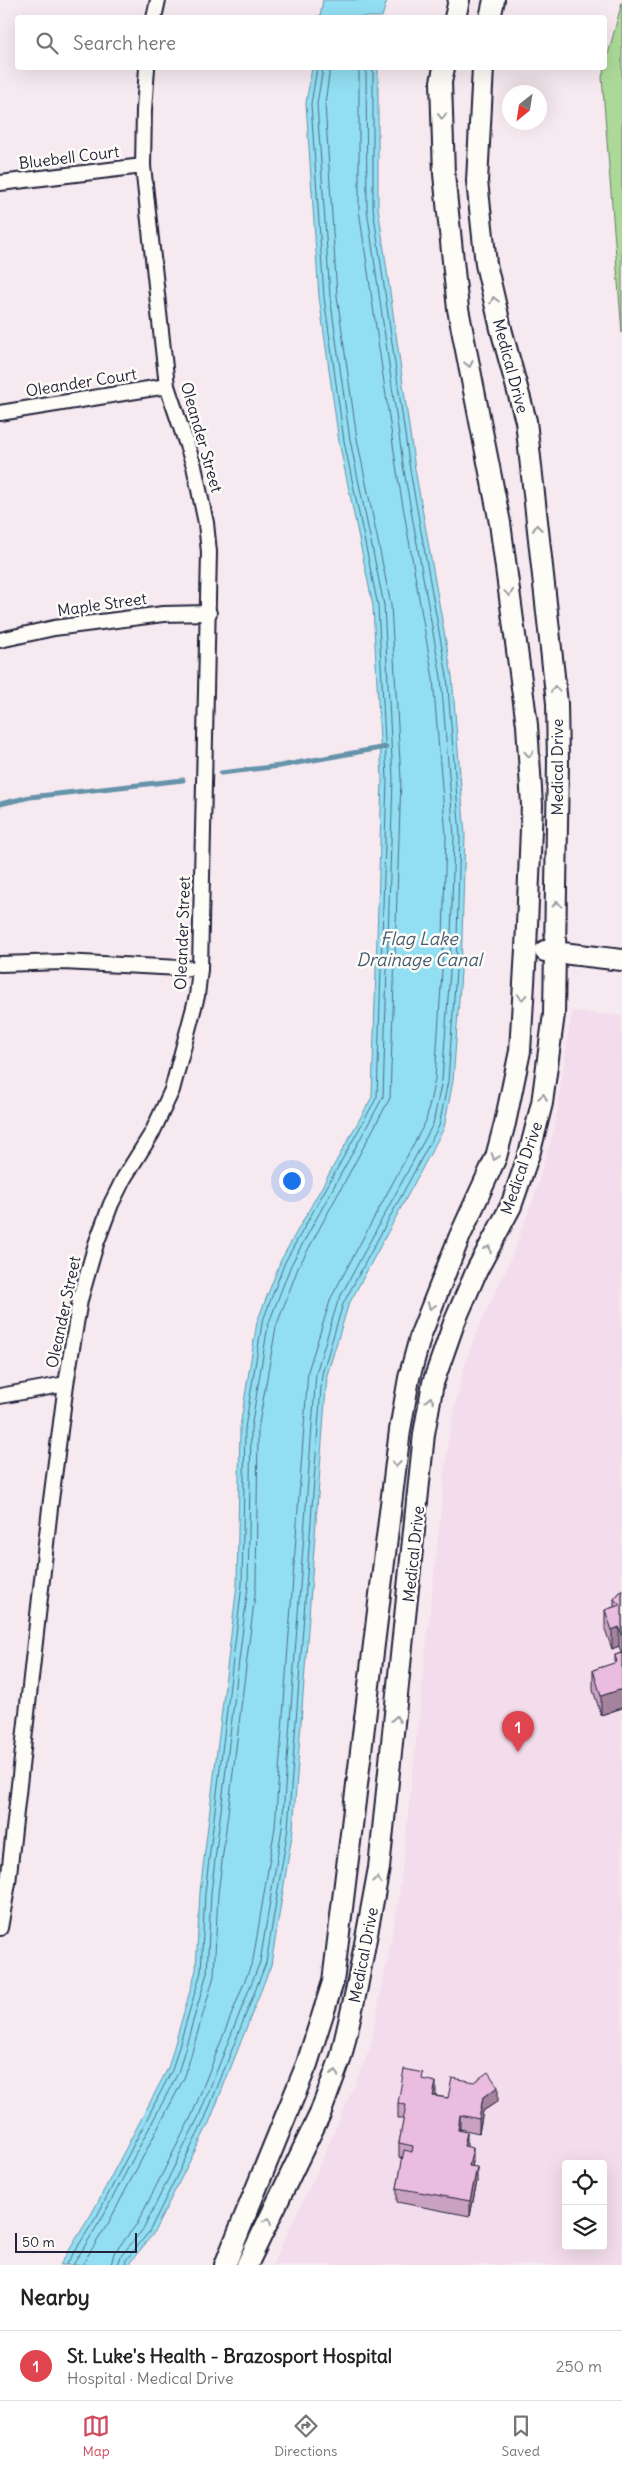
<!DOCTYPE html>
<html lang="en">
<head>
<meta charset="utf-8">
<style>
	body { margin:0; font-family:Delius,sans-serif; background:#f2f2f2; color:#222 }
	.controls { position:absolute; right:15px; bottom:15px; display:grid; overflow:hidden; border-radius:5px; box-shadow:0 5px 20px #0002 }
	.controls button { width:45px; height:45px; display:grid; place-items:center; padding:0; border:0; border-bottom:1px solid #e0e0e0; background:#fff; color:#222; font:25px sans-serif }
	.compass { position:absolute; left:502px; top:85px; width:45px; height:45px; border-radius:50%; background:#fff; box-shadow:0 5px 20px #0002; rotate:210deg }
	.scale { position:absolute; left:15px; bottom:12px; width:122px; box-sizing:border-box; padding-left:5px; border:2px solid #22223b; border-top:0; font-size:14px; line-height:18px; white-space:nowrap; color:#22223b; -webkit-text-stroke:4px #fdfcf7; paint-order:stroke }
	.you { position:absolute; left:291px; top:1180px; width:18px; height:18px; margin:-12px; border:4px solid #fff; border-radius:50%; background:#1a73e8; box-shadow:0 0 0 8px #1a73e833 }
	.badge { display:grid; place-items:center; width:32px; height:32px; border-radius:50%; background:#d1495b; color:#fff; font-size:16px; font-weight:700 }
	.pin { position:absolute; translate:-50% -41px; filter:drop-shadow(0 1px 2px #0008) }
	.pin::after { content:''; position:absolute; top:26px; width:18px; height:15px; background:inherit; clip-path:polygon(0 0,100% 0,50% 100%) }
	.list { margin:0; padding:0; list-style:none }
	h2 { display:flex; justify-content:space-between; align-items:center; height:65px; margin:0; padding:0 20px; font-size:21px }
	h2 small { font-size:16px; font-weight:400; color:#767676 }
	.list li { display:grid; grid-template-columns:32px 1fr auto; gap:15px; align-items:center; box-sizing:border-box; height:70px; padding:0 20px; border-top:1px solid #e0e0e0 }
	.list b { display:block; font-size:19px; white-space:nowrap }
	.list p { margin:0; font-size:16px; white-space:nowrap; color:#767676 }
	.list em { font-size:16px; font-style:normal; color:#767676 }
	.icon { flex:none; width:28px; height:28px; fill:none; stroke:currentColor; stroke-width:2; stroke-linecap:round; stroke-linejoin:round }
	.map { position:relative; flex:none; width:622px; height:2265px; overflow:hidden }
	.search { position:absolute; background:#fff; box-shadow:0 5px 20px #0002; left:15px; right:15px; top:15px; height:55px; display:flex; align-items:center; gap:12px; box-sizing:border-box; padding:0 18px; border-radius:5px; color:#767676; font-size:19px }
	.sheet { height:135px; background:#fff }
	nav { display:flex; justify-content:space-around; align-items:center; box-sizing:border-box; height:70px; border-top:1px solid #e0e0e0; background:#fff; font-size:14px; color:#767676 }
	nav a { display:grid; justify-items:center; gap:2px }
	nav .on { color:#d1495b }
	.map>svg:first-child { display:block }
	.built { fill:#f3dceb; fill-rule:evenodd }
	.green { fill:#acd998; stroke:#677e6a }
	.water { fill:#92def2; stroke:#6593a9 }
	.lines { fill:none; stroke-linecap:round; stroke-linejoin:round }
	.shore { stroke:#4f6d84; stroke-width:1 }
	.stream { stroke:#6593a9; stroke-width:5 }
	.street-casing { stroke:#22223b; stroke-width:18 }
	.secondary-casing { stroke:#22223b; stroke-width:24 }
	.street { stroke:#fdfcf7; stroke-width:14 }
	.secondary { stroke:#fdfcf7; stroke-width:20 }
	.wall { fill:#c9a2c1; stroke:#22223b }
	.shaded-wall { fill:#a4849d; stroke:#22223b }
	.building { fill:#eabce0; stroke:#22223b }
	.oneway { stroke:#9a9aa2 }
	.labels { text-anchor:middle; stroke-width:5; stroke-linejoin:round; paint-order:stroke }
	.street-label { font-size:16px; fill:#22223b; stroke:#fdfcf7 }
	.water-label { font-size:18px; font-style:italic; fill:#445a72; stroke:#fdfcf7 }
</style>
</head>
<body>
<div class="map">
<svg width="622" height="2265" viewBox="0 0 622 2265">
	<rect width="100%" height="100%" fill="#f7e9f0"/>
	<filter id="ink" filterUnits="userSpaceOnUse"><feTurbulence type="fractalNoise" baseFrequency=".02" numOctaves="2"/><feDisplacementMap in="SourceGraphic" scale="10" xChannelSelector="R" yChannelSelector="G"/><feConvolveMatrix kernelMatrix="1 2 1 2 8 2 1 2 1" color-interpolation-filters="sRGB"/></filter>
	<g filter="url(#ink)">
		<path class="built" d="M572,1011L622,1016V2265H272L315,2176L370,2049L399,1898L449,1436L463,1371L476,1333L510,1261L534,1197L554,1131ZM566,2164H603V2246H566Z"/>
		<polygon class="green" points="622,2 622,333 602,77"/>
		<g class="water">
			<polygon points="323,0 387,0 382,17 320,17"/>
			<polygon points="312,68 378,68 378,207 415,469 452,676 465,835 461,972 453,1081 444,1128 348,1306 327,1375 293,1829 271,1965 209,2123 153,2234 128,2265 60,2265 92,2213 168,2068 196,1970 200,1892 237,1585 240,1427 257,1322 281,1260 372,1097 382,779 373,606 339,442 319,297 306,103"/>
		</g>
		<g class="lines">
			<g class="shore">
				<polyline points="66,2265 97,2216 172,2070 201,1972 205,1893 242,1585 245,1428 262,1323 285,1262 377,1097 387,779 378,606 344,441 324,297 311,104 317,68"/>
				<polyline points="73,2265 102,2218 178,2073 207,1973 211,1893 248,1586 251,1428 268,1325 291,1265 383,1097 393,779 384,605 350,440 330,296 317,104 323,68"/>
				<polyline points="82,2265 109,2222 185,2076 214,1976 218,1894 256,1586 258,1429 276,1327 298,1268 390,1098 401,779 391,605 357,439 337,296 325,104 330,68"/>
				<polyline points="111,2265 114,2253 137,2224 192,2115 253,1960 275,1827 308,1371 331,1298 426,1121 435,1079 442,971 446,836 433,678 397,472 359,210 359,68"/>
				<polyline points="118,2265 121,2256 144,2228 198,2118 260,1962 282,1828 316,1373 338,1301 433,1124 442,1080 450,971 454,836 441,677 404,471 367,209 366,68"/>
				<polyline points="125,2265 126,2260 149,2232 204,2121 266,1963 288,1828 322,1374 343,1304 439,1126 448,1081 456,971 460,835 447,676 410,470 373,208 373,68"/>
			</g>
			<g class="stream">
				<polyline points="221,773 280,766 386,747"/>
				<polyline points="0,804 30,797 183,780"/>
			</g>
			<g class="street-casing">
				<g id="street">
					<polyline points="154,18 158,0"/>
					<polyline points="0,183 143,166"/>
					<polyline points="0,413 167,386"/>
					<polyline points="0,640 54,628 163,614 209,613"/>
					<polyline points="0,964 63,962 200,969"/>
					<polyline points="0,1396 66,1384"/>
					<polyline points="0,1928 8,1883 50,1508 66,1384 80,1300 96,1244 111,1204 124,1178 152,1133 172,1090 197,996 200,969 209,552 206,523 194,466 167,386 143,166 144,110 147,68"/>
				</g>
			</g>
			<g class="secondary-casing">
				<g id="secondary">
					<polyline points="455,18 459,0"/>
					<polyline points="490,18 494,0"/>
					<polyline points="545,951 622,960"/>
					<polyline points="225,2265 307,2064 333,1982 400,1430 409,1378 421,1334 459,1238 496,1157 505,1123 520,1051 526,949 532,805 527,725 500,523 458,309 444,174 441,82 444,68"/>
					<polyline points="247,2265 320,2114 341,2057 357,1987 379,1868 424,1434 433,1383 454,1323 477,1270 511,1206 530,1151 542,1103 554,1014 558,762 557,703 526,421 501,329 486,264 477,181 483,68"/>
				</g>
			</g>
			<use href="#street" class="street"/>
			<use href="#secondary" class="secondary"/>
		</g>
		<g class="wall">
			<polygon points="622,1590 622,1708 601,1715 593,1690 593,1670 615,1663 615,1655 621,1653 619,1646 612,1649 605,1629 605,1610 614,1607 614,1599"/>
			<polygon points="423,2080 436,2096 448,2098 498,2101 483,2111 479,2133 460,2129 473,2162 472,2166 477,2181 470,2216 397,2202 397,2188 403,2158 399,2157 399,2143 404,2118 398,2118 398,2103"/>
		</g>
		<g class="shaded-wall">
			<polygon points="619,1627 619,1646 612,1649 612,1630"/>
			<polygon points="622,1689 622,1708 601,1715 601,1696"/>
			<polygon points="436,2082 436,2096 433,2096"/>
			<polygon points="498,2087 498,2101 483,2111 479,2133 479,2119 483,2097"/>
			<polygon points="460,2115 460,2129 458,2144 458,2130"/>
			<polygon points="467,2132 467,2146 464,2160 464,2146"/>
			<polygon points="473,2148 473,2162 469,2180 469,2166"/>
			<polygon points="477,2167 477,2181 470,2216 470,2201"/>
		</g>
		<g class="building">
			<polygon points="622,1590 622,1635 619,1627 612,1630 605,1610 620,1605 614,1599"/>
			<polygon points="622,1653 622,1689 601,1696 593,1670 617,1662 615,1655"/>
			<polygon points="404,2069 423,2073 422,2079 436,2082 433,2096 448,2098 452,2078 474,2082 488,2072 498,2087 483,2097 479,2119 460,2115 458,2130 467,2132 464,2146 473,2148 469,2166 477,2167 470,2201 397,2188 404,2150 412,2152 413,2146 399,2143 406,2105 398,2103"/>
		</g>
		<defs><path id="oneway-chevron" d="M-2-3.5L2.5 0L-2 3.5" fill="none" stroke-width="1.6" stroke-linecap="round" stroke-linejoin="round" transform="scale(1.25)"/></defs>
		<g class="oneway">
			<use href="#oneway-chevron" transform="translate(442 116) rotate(89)"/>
			<use href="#oneway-chevron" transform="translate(494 300) rotate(-103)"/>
			<use href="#oneway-chevron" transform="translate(469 364) rotate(79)"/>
			<use href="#oneway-chevron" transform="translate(537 528) rotate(-96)"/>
			<use href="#oneway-chevron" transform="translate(509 593) rotate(82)"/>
			<use href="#oneway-chevron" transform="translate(555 689) rotate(-97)"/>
			<use href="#oneway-chevron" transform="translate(529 754) rotate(87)"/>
			<use href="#oneway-chevron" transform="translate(557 904) rotate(-89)"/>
			<use href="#oneway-chevron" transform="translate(522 997) rotate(94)"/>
			<use href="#oneway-chevron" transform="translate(543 1097) rotate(-81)"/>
			<use href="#oneway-chevron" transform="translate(495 1157) rotate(110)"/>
			<use href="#oneway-chevron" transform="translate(488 1249) rotate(-62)"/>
			<use href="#oneway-chevron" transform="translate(431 1306) rotate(110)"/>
			<use href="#oneway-chevron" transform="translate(430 1400) rotate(-80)"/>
			<use href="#oneway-chevron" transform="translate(396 1464) rotate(97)"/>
			<use href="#oneway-chevron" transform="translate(396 1719) rotate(-84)"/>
			<use href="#oneway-chevron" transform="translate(377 1880) rotate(-79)"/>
			<use href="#oneway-chevron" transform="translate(335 2073) rotate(-70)"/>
			<use href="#oneway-chevron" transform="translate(268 2221) rotate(-64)"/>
		</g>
	</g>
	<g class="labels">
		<g class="street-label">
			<text transform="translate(69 157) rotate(-7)" y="6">Bluebell Court</text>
			<text transform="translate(511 366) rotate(75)" y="6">Medical Drive</text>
			<text transform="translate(81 382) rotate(-9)" y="6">Oleander Court</text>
			<text transform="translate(202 437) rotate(74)" y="6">Oleander Street</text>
			<text transform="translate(102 604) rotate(-8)" y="6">Maple Street</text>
			<text transform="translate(557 767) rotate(-90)" y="6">Medical Drive</text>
			<text transform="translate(182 933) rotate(-88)" y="6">Oleander Street</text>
			<text transform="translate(521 1168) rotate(-71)" y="6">Medical Drive</text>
			<text transform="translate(63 1312) rotate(-78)" y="6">Oleander Street</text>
			<text transform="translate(413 1554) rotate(-84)" y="6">Medical Drive</text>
			<text transform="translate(363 1955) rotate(-79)" y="6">Medical Drive</text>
		</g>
		<g class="water-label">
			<text x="419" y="945">Flag Lake<tspan x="419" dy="21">Drainage Canal</tspan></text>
		</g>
	</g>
</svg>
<div class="controls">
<button><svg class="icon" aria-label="locate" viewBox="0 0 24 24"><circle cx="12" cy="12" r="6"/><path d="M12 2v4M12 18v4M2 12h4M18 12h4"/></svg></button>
<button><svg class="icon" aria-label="layers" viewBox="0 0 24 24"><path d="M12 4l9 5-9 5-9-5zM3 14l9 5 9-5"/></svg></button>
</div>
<svg class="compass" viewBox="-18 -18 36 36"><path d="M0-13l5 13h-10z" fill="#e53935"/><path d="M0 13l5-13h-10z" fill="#767676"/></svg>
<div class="scale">50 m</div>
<div class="you"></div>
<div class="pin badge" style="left:518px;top:1752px;background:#e0444e">1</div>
<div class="search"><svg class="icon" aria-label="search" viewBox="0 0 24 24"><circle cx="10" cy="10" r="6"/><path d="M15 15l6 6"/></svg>Search here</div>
</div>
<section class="sheet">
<h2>Nearby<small></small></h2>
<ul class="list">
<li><span class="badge" style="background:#e0444e">1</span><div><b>St. Luke's Health - Brazosport Hospital</b><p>Hospital · Medical Drive</p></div><em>250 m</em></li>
</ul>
</section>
<nav>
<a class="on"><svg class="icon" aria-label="map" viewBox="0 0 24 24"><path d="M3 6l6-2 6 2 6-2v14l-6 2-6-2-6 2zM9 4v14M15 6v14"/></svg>Map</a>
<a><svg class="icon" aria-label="directions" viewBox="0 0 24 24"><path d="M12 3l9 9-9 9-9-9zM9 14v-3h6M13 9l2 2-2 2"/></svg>Directions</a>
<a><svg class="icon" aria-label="saved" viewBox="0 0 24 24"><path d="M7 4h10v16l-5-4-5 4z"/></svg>Saved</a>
</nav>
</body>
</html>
